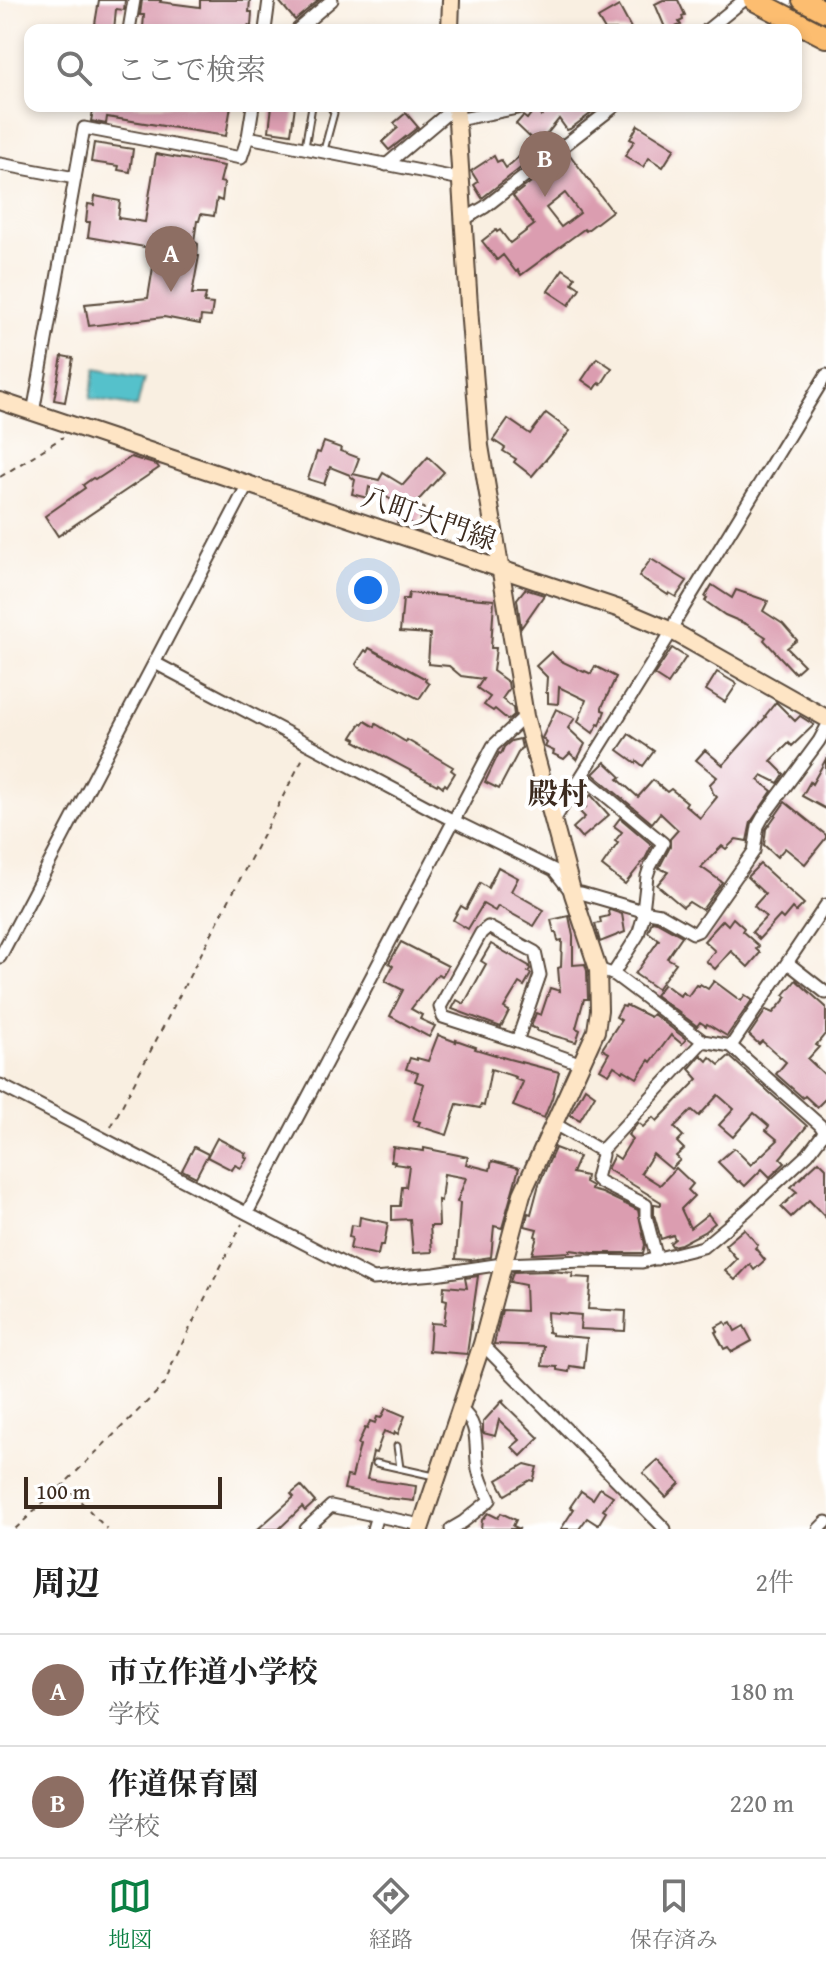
<!DOCTYPE html>
<html lang="ja">
<head>
<meta charset="utf-8">
<style>
	body { margin:0; font-family:"Gentium Book Plus","Noto Serif JP",serif; background:#f6f6f6; color:#222 }
	.scale { position:absolute; left:24px; bottom:20px; width:198px; box-sizing:border-box; padding-left:8px; border:4px solid #3b2a1e; border-top:0; font-size:22px; line-height:28px; white-space:nowrap; color:#3b2a1e; -webkit-text-stroke:6px #fff; paint-order:stroke }
	.you { position:absolute; left:368px; top:590px; width:28px; height:28px; margin:-20px; border:6px solid #fff; border-radius:50%; background:#1a73e8; box-shadow:0 0 0 12px #1a73e833 }
	.badge { display:grid; place-items:center; width:52px; height:52px; border-radius:50%; background:#0b8043; color:#fff; font-size:26px; font-weight:700 }
	.pin { position:absolute; translate:-50% -66px; filter:drop-shadow(0 2px 4px #0008) }
	.pin::after { content:''; position:absolute; top:42px; width:28px; height:24px; background:inherit; clip-path:polygon(0 0,100% 0,50% 100%) }
	.list { margin:0; padding:0; list-style:none }
	h2 { display:flex; justify-content:space-between; align-items:center; height:104px; margin:0; padding:0 32px; font-size:34px }
	h2 small { font-size:26px; font-weight:400; color:#767676 }
	.list li { display:grid; grid-template-columns:52px 1fr auto; gap:24px; align-items:center; box-sizing:border-box; height:112px; padding:0 32px; border-top:2px solid #e0e0e0 }
	.list b { display:block; font-size:30px; white-space:nowrap }
	.list p { margin:0; font-size:26px; white-space:nowrap; color:#767676 }
	.list em { font-size:26px; font-style:normal; color:#767676 }
	.icon { flex:none; width:44px; height:44px; fill:none; stroke:currentColor; stroke-width:2; stroke-linecap:round; stroke-linejoin:round }
	.map { position:relative; flex:none; width:826px; height:1529px; overflow:hidden }
	.search { position:absolute; background:#fff; box-shadow:0 4px 12px #0003; left:24px; right:24px; top:24px; height:88px; display:flex; align-items:center; gap:20px; box-sizing:border-box; padding:0 28px; border-radius:16px; color:#767676; font-size:30px }
	.sheet { height:328px; background:#fff }
	nav { display:flex; justify-content:space-around; align-items:center; box-sizing:border-box; height:112px; border-top:2px solid #e0e0e0; background:#fff; font-size:22px; color:#767676 }
	nav a { display:grid; justify-items:center; gap:4px }
	nav .on { color:#0b8043 }
	.map>svg:first-child { display:block }
	.water { fill:#54c1cb; stroke:#487674; stroke-width:2 }
	.building { fill:#db9db0; fill-rule:evenodd }
	.lines { fill:none; stroke-linecap:round; stroke-linejoin:round }
	.lane-casing { stroke:#58483b; stroke-width:9 }
	.street-casing { stroke:#58483b; stroke-width:15 }
	.secondary-casing { stroke:#58483b; stroke-width:20 }
	.highway-casing { stroke:#58483b; stroke-width:24 }
	.path { stroke:#58483b; stroke-width:2; stroke-dasharray:6 6; stroke-linecap:butt }
	.lane { stroke:#fff; stroke-width:5 }
	.street { stroke:#fff; stroke-width:11 }
	.secondary { stroke:#fee5c5; stroke-width:16 }
	.highway { stroke:#fcbd6f; stroke-width:20 }
	.labels { text-anchor:middle; stroke-width:8; stroke-linejoin:round; paint-order:stroke }
	.street-label { font-size:28px; fill:#3b2a1e; stroke:#fff }
	.neighbourhood-label { font-size:30px; font-weight:bold; fill:#3b2a1e; stroke:#fff }
</style>
</head>
<body>
<div class="map">
<svg width="826" height="1529" viewBox="0 0 826 1529">
	<rect width="100%" height="100%" fill="#fff"/>
	<filter id="ink" filterUnits="userSpaceOnUse"><feTurbulence type="fractalNoise" baseFrequency=".0125" numOctaves="2"/><feDisplacementMap in="SourceGraphic" scale="16" xChannelSelector="R" yChannelSelector="G"/><feConvolveMatrix kernelMatrix="1 2 1 2 8 2 1 2 1" color-interpolation-filters="sRGB"/></filter>
	<filter id="wash" filterUnits="userSpaceOnUse"><feTurbulence type="fractalNoise" baseFrequency=".006" numOctaves="4" result="noise"/><feDisplacementMap in="SourceGraphic" scale="32" xChannelSelector="R" yChannelSelector="G"/><feGaussianBlur stdDeviation="1.8" result="paint"/><feColorMatrix in="noise" values="0 0 0 0 0 0 0 0 0 0 0 0 0 0 0 0 0 1.4 0 .05"/><feComposite in="paint" operator="in"/></filter>
	<g filter="url(#wash)">
		<rect width="100%" height="100%" fill="#f9efe1"/>
		<polygon class="water" points="95,369 144,378 137,407 90,399"/>
		<g id="blocks">
			<g class="building">
				<polygon points="99,0 125,0 124,10 116,9 114,30 94,30"/>
				<polygon points="142,0 161,0 160,2 200,7 200,0 250,0 249,12 252,12 251,27 248,26 248,30 218,30 201,27 200,30 143,28 144,15 140,15"/>
				<polygon points="278,0 319,0 295,20"/>
				<polygon points="663,0 678,0 685,15 682,16 683,20 679,22 681,25 666,30 655,4"/>
				<polygon points="619,6 632,30 605,30 598,18"/>
				<polygon points="94,106 231,106 226,136 107,117 106,124 91,121"/>
				<polygon points="272,106 295,106 291,134 269,131"/>
				<polygon points="559,106 601,106 570,129 567,130 559,119 538,145 516,124 523,116 527,119 534,110 541,116 550,109 553,111"/>
				<polygon points="406,113 418,127 389,150 382,142 398,128 394,123"/>
				<polygon points="638,125 675,148 663,167 649,158 643,167 625,156 634,141 630,139"/>
				<polygon points="94,143 133,149 130,172 118,170 119,166 91,162"/>
				<polygon points="156,154 224,166 220,182 224,183 222,201 217,199 214,216 201,214 199,221 197,221 194,241 198,244 197,256 199,256 192,294 206,294 204,303 213,304 211,317 201,316 200,324 164,317 89,326 85,304 148,298 156,249 88,237 90,222 86,222 88,204 94,205 95,196 120,201 118,218 145,222"/>
				<polygon points="521,155 527,163 482,198 474,185 478,182 471,171 494,156 497,162 501,160 506,168"/>
				<path d="M570,155L612,211L586,231L584,229L521,275L518,270L516,272L503,255L497,260L482,241L496,230L497,232L500,230L510,243L534,225L513,196L561,159L563,160ZM565,193L580,213L561,227L546,208Z"/>
				<polygon points="563,269 575,277 572,283 580,288 569,305 548,291"/>
				<polygon points="62,356 73,358 65,402 54,400"/>
				<polygon points="597,358 612,368 601,385 599,383 595,389 582,380"/>
				<polygon points="546,413 570,431 532,476 514,462 516,459 503,451 505,448 493,440 508,419 530,434"/>
				<polygon points="324,442 341,448 340,451 359,458 353,474 379,480 383,473 403,485 428,457 444,472 414,505 424,508 418,526 400,520 397,523 402,506 369,487 367,498 352,494 355,480 350,476 350,475 330,467 324,484 308,479 317,452 320,453"/>
				<polygon points="131,457 157,465 159,468 58,536 45,516 85,488 83,485 93,478 95,479 98,477 99,478"/>
				<polygon points="651,559 687,581 676,597 669,593 668,595 639,576"/>
				<polygon points="712,585 732,598 736,590 768,601 763,611 783,624 797,640 787,648 804,665 795,673 764,640 766,637 746,624 725,615 705,601 707,598 705,597"/>
				<polygon points="525,589 544,595 521,628 517,599"/>
				<polygon points="409,593 494,600 491,648 496,648 493,671 508,682 509,689 502,699 513,708 514,715 508,720 495,709 493,711 484,705 490,697 477,688 483,679 461,676 449,666 428,664 430,634 400,632 403,599 408,599"/>
				<polygon points="369,648 426,679 425,681 429,684 419,699 358,667 356,664 365,650 367,652"/>
				<polygon points="672,648 686,657 668,684 654,675"/>
				<polygon points="551,652 559,660 584,672 585,671 591,674 595,666 616,677 602,707 602,710 605,711 600,725 598,724 593,733 578,722 586,700 559,687 558,704 548,703 548,693 546,693 547,677 536,666"/>
				<polygon points="717,672 737,684 725,702 706,690"/>
				<polygon points="776,702 795,721 800,716 814,725 792,746 789,743 771,761 784,774 778,783 762,775 758,780 772,791 751,822 747,841 736,839 726,849 722,846 701,867 722,882 702,910 689,902 683,907 657,885 668,872 659,868 670,847 670,839 678,830 660,813 652,823 593,774 605,762 621,777 618,779 638,797 653,780 667,792 671,789 687,802 685,805 700,818 717,797 713,793 710,784 717,777 696,760 705,750 723,765 766,717 765,716"/>
				<polygon points="556,709 575,718 568,728 585,744 577,760 570,753 564,759 553,754 554,751 545,747 547,743 542,738"/>
				<polygon points="365,721 375,727 376,724 406,742 407,740 453,767 451,770 455,773 447,786 445,784 443,787 438,783 437,785 355,741 356,739 352,737 361,723 363,724"/>
				<polygon points="629,734 654,751 643,766 637,761 636,763 618,750"/>
				<polygon points="520,739 522,748 520,749 499,789 485,782 499,753 501,754 504,747 511,741"/>
				<polygon points="826,759 826,809 802,796 810,782 812,784"/>
				<polygon points="591,795 609,815 582,838 573,828 585,817 580,812 586,807 582,803"/>
				<polygon points="785,802 826,835 826,838 805,864 785,848 777,857 764,845 766,829"/>
				<polygon points="620,818 652,845 645,859 625,884 602,866 618,843 615,841 622,832 614,826"/>
				<polygon points="760,864 804,904 796,912 792,908 783,919 780,916 759,939 752,932 766,917 754,906 765,894 747,877"/>
				<polygon points="498,867 518,878 511,891 544,910 534,926 498,906 495,911 483,904 468,929 453,920 461,906 466,909 480,883 488,888"/>
				<polygon points="610,910 622,914 625,932 600,942 595,924 601,923 600,918 609,916 608,911"/>
				<polygon points="569,916 573,936 573,965 585,964 587,971 588,999 584,999 576,1028 580,1030 576,1042 537,1031 537,1029 531,1027 536,1013 541,1015 550,988 560,991 558,968 561,967 562,940 558,941 556,932 554,932 551,920"/>
				<polygon points="733,918 744,928 742,931 759,946 756,949 760,953 748,967 731,951 715,969 706,961 715,951 704,941 723,920 728,925"/>
				<polygon points="652,921 657,922 682,936 667,958 676,963 657,989 635,974 659,940 648,932"/>
				<polygon points="401,942 448,966 442,976 438,974 411,1009 422,1015 420,1019 435,1026 429,1037 390,1016 403,990 385,981 393,966 389,963"/>
				<polygon points="491,944 529,966 530,969 528,972 531,974 524,986 519,983 504,1008 509,1011 501,1027 452,1009 457,1000 464,1004 486,964 481,961"/>
				<polygon points="796,980 826,1007 826,1033 816,1045 819,1047 808,1059 826,1076 826,1098 817,1107 805,1096 803,1098 776,1074 786,1062 762,1041 759,1044 749,1035 766,1010 773,1013 787,997 784,995"/>
				<polygon points="714,981 741,1001 745,995 752,1000 727,1036 707,1024 706,1026 700,1022 697,1026 655,995 664,984 680,996 682,992 688,996 696,985 699,986 700,984 708,989"/>
				<polygon points="626,1005 650,1017 653,1014 686,1039 682,1044 671,1035 651,1062 649,1060 637,1078 624,1070 623,1072 614,1066 609,1074 600,1069 609,1053 602,1049 621,1020 616,1017 622,1006 625,1007"/>
				<polygon points="438,1035 456,1042 456,1040 476,1047 475,1049 509,1059 559,1072 552,1098 544,1118 513,1106 523,1082 515,1079 516,1077 491,1069 484,1106 481,1105 480,1108 457,1104 447,1135 418,1126 420,1122 413,1120 424,1084 415,1081 418,1073 406,1069 410,1058 417,1060 417,1058 428,1061"/>
				<polygon points="701,1055 707,1061 710,1057 719,1065 729,1056 807,1126 780,1158 785,1163 770,1177 762,1169 745,1186 740,1181 738,1182 718,1162 734,1148 751,1165 778,1140 766,1130 769,1126 754,1113 733,1137 719,1125 734,1109 718,1095 699,1116 692,1110 674,1127 683,1136 677,1142 684,1149 676,1156 680,1160 671,1169 653,1154 641,1173 660,1185 676,1168 693,1184 688,1190 694,1196 681,1209 690,1228 708,1214 715,1223 704,1232 681,1244 672,1246 670,1243 675,1239 673,1235 661,1239 654,1215 654,1204 661,1205 661,1202 607,1169 614,1155 620,1159 632,1139 628,1135 638,1123 643,1127 653,1117 657,1121 698,1079 689,1069"/>
				<polygon points="585,1088 595,1095 580,1120 570,1115"/>
				<polygon points="217,1138 246,1153 244,1156 247,1158 241,1168 235,1165 232,1170 207,1157"/>
				<polygon points="194,1147 208,1154 196,1177 182,1170"/>
				<polygon points="393,1147 424,1151 424,1148 468,1157 466,1164 490,1170 492,1161 519,1168 502,1228 494,1226 491,1257 471,1260 456,1259 460,1203 457,1202 466,1178 444,1174 441,1201 438,1200 439,1226 430,1226 432,1252 413,1253 410,1219 392,1220 392,1206 400,1206 402,1187 406,1187 409,1166 394,1164 395,1162 391,1161"/>
				<polygon points="555,1148 579,1157 572,1173 586,1176 585,1182 592,1186 591,1190 602,1193 638,1210 645,1245 643,1253 593,1253 570,1250 570,1252 532,1254 537,1237 535,1236 537,1229 525,1226 528,1213 531,1214 539,1184"/>
				<polygon points="819,1161 826,1168 826,1218 809,1200 791,1217 781,1207 797,1192 791,1187"/>
				<polygon points="360,1217 388,1223 384,1245 380,1245 378,1255 350,1249 352,1238 349,1237 351,1225 359,1226"/>
				<polygon points="744,1229 758,1245 755,1248 765,1260 754,1270 750,1264 735,1280 725,1271 737,1259 725,1245"/>
				<polygon points="551,1271 573,1273 572,1277 591,1278 588,1309 626,1311 625,1331 580,1329 581,1315 547,1312 548,1332 552,1333 552,1335 587,1338 584,1368 570,1366 569,1372 557,1370 557,1367 542,1366 544,1346 494,1344 502,1310 526,1311 525,1285 510,1282 513,1272"/>
				<polygon points="478,1276 467,1354 429,1351 431,1323 444,1324 447,1300 443,1299 444,1286 467,1288 465,1278"/>
				<polygon points="725,1322 727,1325 731,1323 735,1331 744,1326 752,1341 732,1352 728,1347 724,1349 715,1332 718,1331 716,1327"/>
				<polygon points="504,1399 503,1403 539,1438 521,1456 512,1447 520,1440 499,1420 495,1436 483,1433 483,1422"/>
				<polygon points="386,1408 405,1416 398,1434 395,1432 394,1435 384,1431 376,1453 373,1452 367,1479 416,1486 414,1501 387,1498 344,1489 347,1476 352,1477 360,1445 358,1444 365,1428 367,1429 370,1421 375,1423 377,1417 381,1418"/>
				<polygon points="658,1460 680,1483 666,1497 643,1473"/>
				<polygon points="525,1464 537,1467 533,1481 530,1480 505,1495 497,1480"/>
				<polygon points="301,1486 315,1502 305,1511 302,1507 279,1529 258,1529 294,1497 291,1494"/>
				<polygon points="600,1488 613,1496 603,1510 606,1512 598,1525 587,1518 579,1529 561,1529 574,1509 570,1507 581,1491 593,1499"/>
				<polygon points="488,1513 498,1518 501,1513 516,1520 513,1526 520,1529 481,1529 482,1520"/>
			</g>
		</g>
	</g>
	<g filter="url(#ink)">
		<use href="#blocks" fill-opacity="0" stroke="#58483b" stroke-width="2"/>
		<g class="lines">
			<g class="lane-casing">
				<g id="lane">
					<polyline points="305,147 312,106"/>
					<polyline points="324,150 334,113 330,106"/>
					<polyline points="397,1446 400,1468"/>
					<polyline points="376,1463 434,1476"/>
				</g>
			</g>
			<g class="street-casing">
				<g id="street">
					<polyline points="129,30 134,0"/>
					<polyline points="265,30 269,0"/>
					<polyline points="297,30 332,0"/>
					<polyline points="707,30 744,0"/>
					<polyline points="457,120 527,106"/>
					<polyline points="248,137 461,179"/>
					<polyline points="0,164 75,178"/>
					<polyline points="386,165 456,106"/>
					<polyline points="463,220 485,207 615,106"/>
					<polyline points="33,413 84,128 241,158 248,137 253,106"/>
					<polyline points="155,663 454,821 554,870 573,894 581,893 643,911 660,914 693,933 698,931 754,851 758,826 763,817 819,741 826,728"/>
					<polyline points="582,776 663,843 650,867 647,876 643,911"/>
					<polyline points="553,822 672,631 676,620 826,375"/>
					<polyline points="0,957 248,484"/>
					<polyline points="788,963 826,993"/>
					<polyline points="598,969 615,975 703,1041 731,1046 820,1125 826,1134"/>
					<polyline points="613,974 638,935 645,911"/>
					<polyline points="517,1041 443,1017 440,1007 481,933 488,927 535,952 540,975 517,1041 582,1064"/>
					<polyline points="731,1046 826,905"/>
					<polyline points="0,1085 373,1279 435,1274 502,1264 585,1261 642,1262 703,1247 746,1211 808,1154 826,1130"/>
					<polyline points="553,1123 601,1151 703,1041"/>
					<polyline points="601,1151 602,1155 596,1178 600,1182 646,1205 646,1216 657,1259"/>
					<polyline points="247,1213 493,746 525,716"/>
					<polyline points="482,1344 665,1529"/>
					<polyline points="306,1529 331,1506 421,1525"/>
					<polyline points="373,1529 377,1515"/>
					<path d="M451,1529L463,1522L490,1500C485,1490 480,1480 478,1469C474,1447 481,1424 460,1409"/>
					<polyline points="819,1529 826,1522"/>
				</g>
			</g>
			<g class="secondary-casing">
				<g id="secondary">
					<polyline points="450,30 451,0"/>
					<polyline points="0,401 620,609 672,631 826,718"/>
					<polyline points="420,1529 482,1344 522,1194 596,1031 599,1010 598,969 573,894 525,716 480,446 470,321 456,106"/>
				</g>
			</g>
			<g class="highway-casing">
				<g id="highway">
					<polyline points="754,0 826,37"/>
					<polyline points="803,0 826,12"/>
				</g>
			</g>
			<g class="path">
				<polyline points="0,477 63,437"/>
				<polyline points="111,1127 304,756"/>
				<polyline points="64,1484 107,1529"/>
				<polyline points="15,1529 64,1484 165,1384 173,1362 242,1224"/>
			</g>
			<use href="#lane" class="lane"/>
			<use href="#street" class="street"/>
			<use href="#secondary" class="secondary"/>
			<use href="#highway" class="highway"/>
		</g>
	</g>
	<g class="labels">
		<g class="street-label">
			<text transform="translate(429 518) rotate(19)" y="10">八町大門線</text>
		</g>
		<g class="neighbourhood-label">
			<text x="558" y="804">殿村</text>
		</g>
	</g>
</svg>
<div class="scale">100 m</div>
<div class="you"></div>
<div class="pin badge" style="left:171px;top:292px;background:#8d6e63">A</div>
<div class="pin badge" style="left:545px;top:197px;background:#8d6e63">B</div>
<div class="search"><svg class="icon" aria-label="search" viewBox="0 0 24 24"><circle cx="10" cy="10" r="6"/><path d="M15 15l6 6"/></svg>ここで検索</div>
</div>
<section class="sheet">
<h2>周辺<small>2件</small></h2>
<ul class="list">
<li><span class="badge" style="background:#8d6e63">A</span><div><b>市立作道小学校</b><p>学校</p></div><em>180 m</em></li>
<li><span class="badge" style="background:#8d6e63">B</span><div><b>作道保育園</b><p>学校</p></div><em>220 m</em></li>
</ul>
</section>
<nav>
<a class="on"><svg class="icon" aria-label="map" viewBox="0 0 24 24"><path d="M3 6l6-2 6 2 6-2v14l-6 2-6-2-6 2zM9 4v14M15 6v14"/></svg>地図</a>
<a><svg class="icon" aria-label="directions" viewBox="0 0 24 24"><path d="M12 3l9 9-9 9-9-9zM9 14v-3h6M13 9l2 2-2 2"/></svg>経路</a>
<a><svg class="icon" aria-label="saved" viewBox="0 0 24 24"><path d="M7 4h10v16l-5-4-5 4z"/></svg>保存済み</a>
</nav>
</body>
</html>
